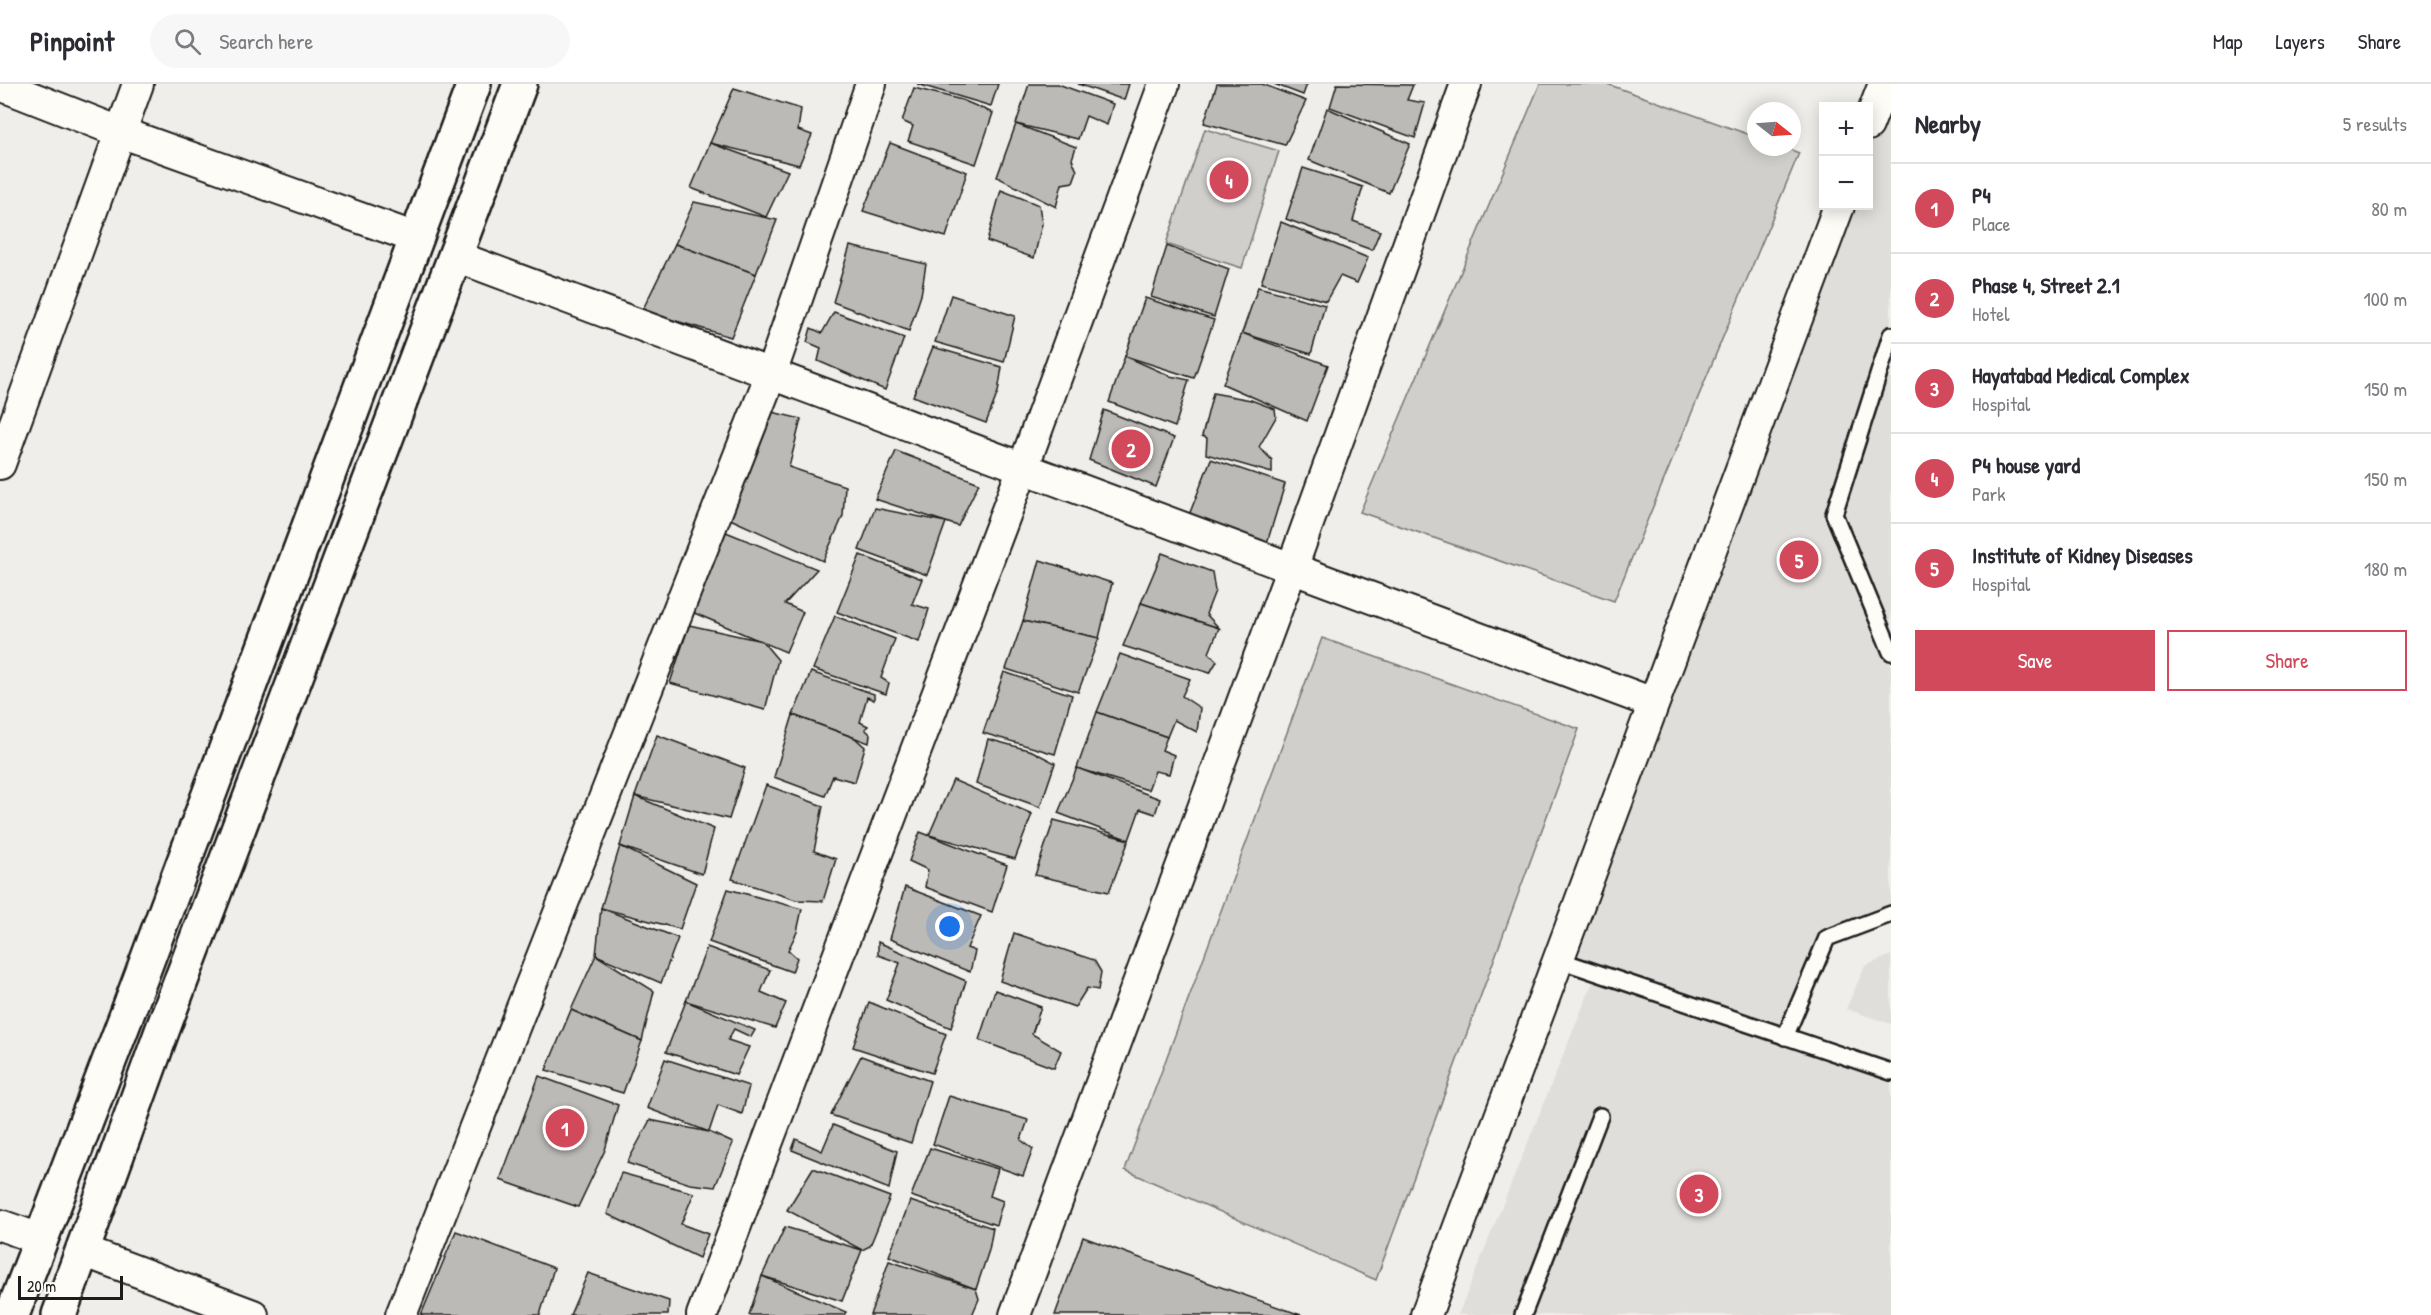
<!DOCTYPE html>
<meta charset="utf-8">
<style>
:root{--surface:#fff;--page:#f7f7f7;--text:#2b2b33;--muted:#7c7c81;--line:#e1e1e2;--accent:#d1495b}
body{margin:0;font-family:"Patrick Hand",sans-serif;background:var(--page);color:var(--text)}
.controls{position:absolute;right:18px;top:18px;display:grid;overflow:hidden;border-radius:0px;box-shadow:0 3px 15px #0003}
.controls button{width:54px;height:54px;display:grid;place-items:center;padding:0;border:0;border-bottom:2px solid var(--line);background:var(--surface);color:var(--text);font:30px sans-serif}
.compass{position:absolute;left:1747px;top:18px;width:54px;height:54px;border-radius:50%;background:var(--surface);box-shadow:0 3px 15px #0003;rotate:107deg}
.scale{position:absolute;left:18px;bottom:15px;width:105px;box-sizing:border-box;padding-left:6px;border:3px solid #1c1c1c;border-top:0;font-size:16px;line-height:21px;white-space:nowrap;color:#1c1c1c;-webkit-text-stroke:4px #fdfcf7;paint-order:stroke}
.you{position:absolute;left:950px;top:843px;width:21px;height:21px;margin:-15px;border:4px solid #fff;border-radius:50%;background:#1a73e8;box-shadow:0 0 0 9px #1a73e833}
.badge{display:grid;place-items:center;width:39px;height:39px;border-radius:50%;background:var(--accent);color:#fff;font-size:20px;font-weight:700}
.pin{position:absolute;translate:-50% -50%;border:3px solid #fff;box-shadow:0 2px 6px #0006}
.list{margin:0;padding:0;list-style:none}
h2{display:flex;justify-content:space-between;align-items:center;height:78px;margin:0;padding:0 24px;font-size:26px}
h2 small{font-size:20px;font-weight:400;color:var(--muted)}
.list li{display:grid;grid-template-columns:39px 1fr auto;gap:18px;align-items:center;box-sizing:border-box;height:90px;padding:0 24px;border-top:2px solid var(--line)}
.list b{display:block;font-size:22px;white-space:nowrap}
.list p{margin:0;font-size:20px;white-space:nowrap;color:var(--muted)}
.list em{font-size:20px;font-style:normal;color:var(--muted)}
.actions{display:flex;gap:12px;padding:18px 24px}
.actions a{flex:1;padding:14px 0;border:2px solid var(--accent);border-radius:0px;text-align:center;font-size:21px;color:var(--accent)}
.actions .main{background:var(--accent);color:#fff}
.icon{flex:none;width:33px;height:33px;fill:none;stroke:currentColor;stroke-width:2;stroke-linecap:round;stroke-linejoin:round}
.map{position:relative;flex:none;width:1891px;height:1231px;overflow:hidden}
header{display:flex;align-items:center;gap:36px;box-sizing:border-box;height:84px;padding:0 30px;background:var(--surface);border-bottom:2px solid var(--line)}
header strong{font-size:28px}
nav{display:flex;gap:33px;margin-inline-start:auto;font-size:21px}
.search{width:420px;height:54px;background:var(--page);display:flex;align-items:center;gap:15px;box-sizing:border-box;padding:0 21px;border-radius:33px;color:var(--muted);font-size:22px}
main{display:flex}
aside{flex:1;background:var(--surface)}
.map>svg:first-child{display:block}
.built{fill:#e0deda}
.green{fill:#d0cfcc;stroke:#767674;stroke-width:1.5}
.building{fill:#bbbab6;stroke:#1c1c1c;stroke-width:1.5}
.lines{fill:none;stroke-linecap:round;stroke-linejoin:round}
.lane-casing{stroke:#1c1c1c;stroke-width:20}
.street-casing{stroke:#1c1c1c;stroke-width:34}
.secondary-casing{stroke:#1c1c1c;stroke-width:38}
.lane{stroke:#fdfcf7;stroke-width:15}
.street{stroke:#fdfcf7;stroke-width:30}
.secondary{stroke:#fdfcf7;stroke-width:33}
</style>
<header>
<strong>Pinpoint</strong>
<div class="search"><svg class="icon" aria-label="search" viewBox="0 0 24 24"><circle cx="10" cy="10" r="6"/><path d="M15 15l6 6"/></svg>Search here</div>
<nav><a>Map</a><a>Layers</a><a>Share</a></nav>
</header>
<main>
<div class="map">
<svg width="1891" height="1231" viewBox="0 0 1891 1231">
<rect width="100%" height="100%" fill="#f0eeea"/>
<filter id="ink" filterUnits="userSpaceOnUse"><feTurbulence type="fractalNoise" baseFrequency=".0167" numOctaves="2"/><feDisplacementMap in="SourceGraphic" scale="12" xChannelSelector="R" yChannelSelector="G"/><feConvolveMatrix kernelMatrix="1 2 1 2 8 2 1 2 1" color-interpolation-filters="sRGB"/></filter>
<g filter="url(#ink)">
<g class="built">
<polygon points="1891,0 1891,830 1827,854 1785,953 1891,988 1891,1231 1458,1231 1596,890 1559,876 1839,122 1868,122 1869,42"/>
<polygon points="1891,871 1891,940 1846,925 1865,882"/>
</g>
<g class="green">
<polygon points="1540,0 1607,0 1756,53 1756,63 1783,63 1799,69 1614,517 1360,428"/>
<polygon points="1205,45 1279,67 1242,184 1166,160"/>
<polygon points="1322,554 1579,645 1376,1196 1125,1086"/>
</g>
<g class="building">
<polygon points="917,0 998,0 991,22"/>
<polygon points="1029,0 1058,0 1113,20 1107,41 1086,32 1078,55 1016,40"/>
<polygon points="1078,0 1129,0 1124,16"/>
<polygon points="1217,0 1262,0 1306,17 1285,61 1204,39"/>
<polygon points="1274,0 1307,0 1303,11"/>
<polygon points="1337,0 1413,1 1407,16 1425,19 1415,54 1330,23"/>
<polygon points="734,4 801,25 798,46 812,51 799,81 710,59"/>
<polygon points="914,4 962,16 993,29 976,80 908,57 913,42 902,37"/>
<polygon points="1327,24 1410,60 1389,109 1309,76"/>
<polygon points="1016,40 1076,63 1072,75 1077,87 1073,98 1062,100 1056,123 997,93"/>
<polygon points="710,59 788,87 766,133 691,104"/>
<polygon points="890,59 967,88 946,153 863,127"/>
<polygon points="1303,84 1363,103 1353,137 1380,147 1372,166 1286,135"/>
<polygon points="1001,106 1039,121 1042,140 1034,174 987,157"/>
<polygon points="694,118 777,136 756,190 675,160"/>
<polygon points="1281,138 1368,174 1357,199 1340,192 1326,217 1261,199"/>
<polygon points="675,160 756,190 731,253 642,227"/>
<polygon points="850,162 926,180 921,211 909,247 833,218"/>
<polygon points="1167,162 1229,185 1214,233 1151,213"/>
<polygon points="1258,203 1325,221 1311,270 1242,249"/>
<polygon points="951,211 1015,232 1004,278 935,258"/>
<polygon points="1145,214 1214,236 1194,294 1125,272"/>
<polygon points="834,228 904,254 885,306 818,277 821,264 807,258 811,244 822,249"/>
<polygon points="1242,249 1328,281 1307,337 1223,300"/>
<polygon points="933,263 1002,283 998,308 986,339 913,312"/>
<polygon points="1125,272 1170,292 1189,296 1175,343 1109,318"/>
<polygon points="1213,309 1251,316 1275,325 1276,333 1259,363 1272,376 1272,389 1206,370 1207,354 1202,352"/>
<polygon points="1104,326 1174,354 1156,403 1089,376"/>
<polygon points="768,327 801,335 789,383 845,402 843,432 823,477 728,434"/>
<polygon points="896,367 979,399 958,442 875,415"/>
<polygon points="1211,375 1285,400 1267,459 1189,431"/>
<polygon points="875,424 946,438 927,491 859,466"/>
<polygon points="726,448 817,485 785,520 803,528 786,568 692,528"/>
<polygon points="1162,469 1212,488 1215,507 1206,530 1219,544 1141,519"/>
<polygon points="860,471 922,495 912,520 929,525 919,558 837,528"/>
<polygon points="1040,476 1112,499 1099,554 1023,537"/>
<polygon points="1141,519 1219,544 1209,569 1217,577 1210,589 1123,562"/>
<polygon points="835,532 895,555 881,594 889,599 886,610 813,585"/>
<polygon points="1023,537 1099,554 1078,608 1006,585"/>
<polygon points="689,541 762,557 778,576 765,626 670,599"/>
<polygon points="1120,570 1190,595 1182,612 1200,624 1197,648 1174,636 1167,653 1097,628"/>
<polygon points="811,588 874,610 874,616 867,613 860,638 868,642 865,645 870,650 869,659 793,631"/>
<polygon points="1004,588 1072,611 1055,670 983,649"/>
<polygon points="1097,628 1167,653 1162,666 1174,671 1169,690 1155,687 1148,706 1077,684"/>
<polygon points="793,631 855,654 865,663 855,698 833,692 825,712 774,693"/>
<polygon points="657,651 745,684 729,735 635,712"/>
<polygon points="988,655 1032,667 1055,679 1040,723 976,700"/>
<polygon points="1077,684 1160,715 1155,730 1140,725 1129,756 1058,729"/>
<polygon points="953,696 1032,730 1015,775 929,751"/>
<polygon points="766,701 823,722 814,767 836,775 823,817 796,816 732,795"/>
<polygon points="635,712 714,745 702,790 620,762"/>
<polygon points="1054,736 1129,756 1109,808 1035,791"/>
<polygon points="920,748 1007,781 992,828 925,803 928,786 909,777"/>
<polygon points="620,762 696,799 680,845 601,824"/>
<polygon points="905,803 981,832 967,864 975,867 970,888 890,855"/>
<polygon points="728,805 802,825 797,848 788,866 797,874 792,888 709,858"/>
<polygon points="601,824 678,854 661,899 596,871"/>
<polygon points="1014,849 1094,876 1101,888 1098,906 1087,904 1075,923 1000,897"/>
<polygon points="878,858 966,897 951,944 886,916 900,879 878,871"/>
<polygon points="707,863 770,886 761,908 786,919 775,944 686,917"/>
<polygon points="596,871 654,907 642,957 571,926"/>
<polygon points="995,906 1041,923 1032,950 1061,967 1054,984 979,956"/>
<polygon points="686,917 755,946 751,953 734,945 728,956 749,963 736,991 666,968"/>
<polygon points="869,918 946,950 932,989 853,963"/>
<polygon points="571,926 642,957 623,1009 546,986"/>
<polygon points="861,972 930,997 911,1059 831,1031"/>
<polygon points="665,975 749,1002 742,1030 718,1021 709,1048 647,1024"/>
<polygon points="539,992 618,1021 605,1066 578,1123 500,1096"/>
<polygon points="949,1012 1028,1036 1021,1056 1033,1065 1023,1092 933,1060"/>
<polygon points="650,1036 709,1048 733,1059 715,1103 690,1100 627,1079"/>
<polygon points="833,1041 897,1067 889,1105 792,1066 796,1055 822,1067"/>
<polygon points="930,1064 998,1085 990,1112 1003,1117 996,1141 911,1112"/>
<polygon points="813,1084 890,1113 870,1162 862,1166 787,1126"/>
<polygon points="621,1089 694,1109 681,1140 708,1150 699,1174 607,1130"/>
<polygon points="910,1117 993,1144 989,1166 976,1205 889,1172"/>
<polygon points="785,1143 862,1166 842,1217 762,1192"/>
<polygon points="456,1147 554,1184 540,1231 421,1231"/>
<polygon points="1083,1153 1175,1187 1301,1231 1055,1231"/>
<polygon points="889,1177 976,1205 979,1215 972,1231 870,1231"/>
<polygon points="588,1189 669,1217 668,1231 570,1231"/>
<polygon points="762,1192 846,1228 844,1231 749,1231"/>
</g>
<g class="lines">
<g class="lane-casing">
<g id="lane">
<polyline points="1891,251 1834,430 1891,568"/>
<polyline points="1559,876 1891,988"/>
<polyline points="1785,953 1827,854 1891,830"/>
<polyline points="1523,1231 1600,1032"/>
</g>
</g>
<g class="street-casing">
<g id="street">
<polyline points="0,1 120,48 416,154"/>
<polyline points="1868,41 1884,0"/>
<polyline points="455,172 1653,619"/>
<polyline points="0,380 138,0"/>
<polyline points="0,1141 40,1155"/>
<polyline points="83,1167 253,1231"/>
<polyline points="401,1231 771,290 871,0"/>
<polyline points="702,1231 1023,384 1164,0"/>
<polyline points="1015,1231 1292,484 1466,0"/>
<polyline points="1426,1231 1839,122"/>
</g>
</g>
<g class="secondary-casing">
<g id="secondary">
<polyline points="12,1231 126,933 474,0"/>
<polyline points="59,1231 162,947 520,0"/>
</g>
</g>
<use href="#lane" class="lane"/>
<use href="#street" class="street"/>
<use href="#secondary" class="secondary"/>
</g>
</g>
</svg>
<div class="controls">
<button>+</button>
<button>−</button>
</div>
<svg class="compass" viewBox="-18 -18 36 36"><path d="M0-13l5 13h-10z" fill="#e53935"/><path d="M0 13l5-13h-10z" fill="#7c7c81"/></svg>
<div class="scale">20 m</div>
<div class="you"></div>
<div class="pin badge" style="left:565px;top:1044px">1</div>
<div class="pin badge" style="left:1131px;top:365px">2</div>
<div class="pin badge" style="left:1699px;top:1110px">3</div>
<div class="pin badge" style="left:1229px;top:96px">4</div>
<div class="pin badge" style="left:1799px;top:476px">5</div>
</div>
<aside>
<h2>Nearby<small>5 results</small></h2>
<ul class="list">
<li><span class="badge">1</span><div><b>P4</b><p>Place</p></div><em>80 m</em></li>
<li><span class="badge">2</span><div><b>Phase 4, Street 2.1</b><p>Hotel</p></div><em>100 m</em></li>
<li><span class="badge">3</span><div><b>Hayatabad Medical Complex</b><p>Hospital</p></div><em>150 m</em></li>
<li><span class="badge">4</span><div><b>P4 house yard</b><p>Park</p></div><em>150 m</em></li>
<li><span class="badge">5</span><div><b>Institute of Kidney Diseases</b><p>Hospital</p></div><em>180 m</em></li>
</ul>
<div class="actions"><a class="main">Save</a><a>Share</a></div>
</aside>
</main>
